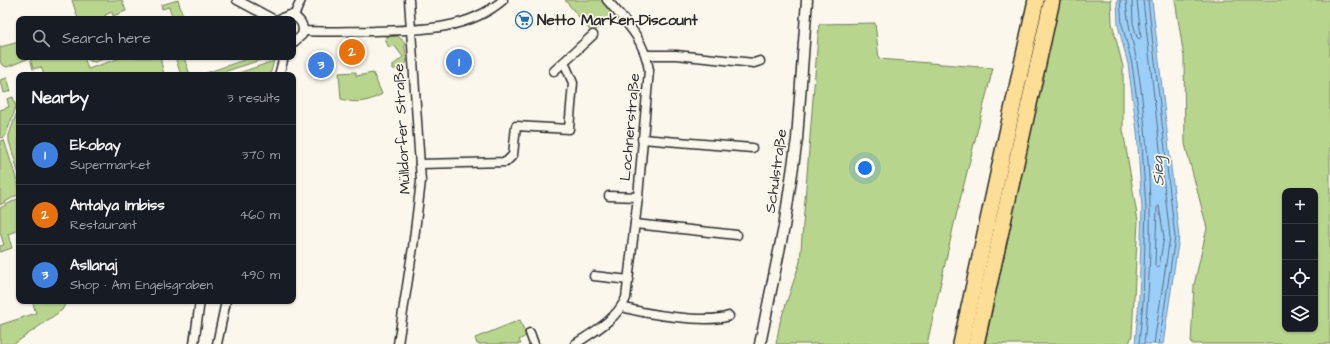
<!DOCTYPE html>
<meta charset="utf-8">
<style>
:root{--surface:#171b24;--page:#20242c;--text:#f1f3f6;--muted:#9ea1a6;--line:#363941;--accent:#1f6fb2}
body{margin:0;font-family:"Architects Daughter",sans-serif;background:var(--page);color:var(--text)}
.controls{position:absolute;right:12px;bottom:12px;display:grid;overflow:hidden;border-radius:8px;box-shadow:0 1px 3px #0004}
.controls button{width:36px;height:36px;display:grid;place-items:center;padding:0;border:0;border-bottom:1px solid var(--line);background:var(--surface);color:var(--text);font:20px sans-serif}
.you{position:absolute;left:865px;top:168px;width:14px;height:14px;margin:-10px;border:3px solid #fff;border-radius:50%;background:#1a73e8;box-shadow:0 0 0 6px #1a73e833}
.badge{display:grid;place-items:center;width:26px;height:26px;border-radius:50%;background:var(--accent);color:#fff;font-size:13px;font-weight:700}
.pin{position:absolute;translate:-50% -50%;border:2px solid #fff;box-shadow:0 1px 4px #0006}
.list{margin:0;padding:0;list-style:none}
h2{display:flex;justify-content:space-between;align-items:center;height:52px;margin:0;padding:0 16px;font-size:17px}
h2 small{font-size:13px;font-weight:400;color:var(--muted)}
.list li{display:grid;grid-template-columns:26px 1fr auto;gap:12px;align-items:center;box-sizing:border-box;height:60px;padding:0 16px;border-top:1px solid var(--line)}
.list b{display:block;font-size:15px;white-space:nowrap}
.list p{margin:0;font-size:13px;white-space:nowrap;color:var(--muted)}
.list em{font-size:13px;font-style:normal;color:var(--muted)}
.icon{flex:none;width:22px;height:22px;fill:none;stroke:currentColor;stroke-width:2;stroke-linecap:round;stroke-linejoin:round}
.map{position:relative;flex:none;width:1330px;height:344px;overflow:hidden}
.search{position:absolute;background:var(--surface);box-shadow:0 1px 3px #0004;left:16px;top:16px;width:280px;height:44px;display:flex;align-items:center;gap:10px;box-sizing:border-box;padding:0 14px;border-radius:8px;color:var(--muted);font-size:15px}
.panel{position:absolute;background:var(--surface);box-shadow:0 1px 3px #0004;left:16px;top:72px;width:280px;height:232px;border-radius:8px}
.map>svg:first-child{display:block}
.green{fill:#b8d58d;stroke:#72805c;fill-rule:evenodd}
.water{fill:#9bcff9;stroke:#6e8da7}
.lines{fill:none;stroke-linecap:round;stroke-linejoin:round}
.shore{stroke:#586d7d;stroke-width:1}
.minor-casing{stroke:#2b2b2b;stroke-width:11}
.tertiary-casing{stroke:#2b2b2b;stroke-width:13}
.motorway-casing{stroke:#2b2b2b;stroke-width:18}
.minor{stroke:#fbf7ec;stroke-width:8}
.tertiary{stroke:#fbf7ec;stroke-width:10}
.motorway{stroke:#fdde96;stroke-width:15}
.labels{text-anchor:middle;dominant-baseline:central;stroke-width:3.5;stroke-linejoin:round;paint-order:stroke}
.poi-label{font-size:15px;font-weight:bold;fill:#2b2b2b;stroke:#fbf7ec;text-anchor:start}
.street-label{font-size:15px;fill:#2b2b2b;stroke:#fbf7ec}
.water-label{font-size:16px;font-style:italic;fill:#47545e;stroke:#fbf7ec}
</style>
<div class="map">
<svg width="1330" height="344" viewBox="0 0 1330 344">
<rect width="100%" height="100%" fill="#fbf7ec"/>
<filter id="ink" filterUnits="userSpaceOnUse"><feTurbulence type="fractalNoise" baseFrequency=".025" numOctaves="2"/><feDisplacementMap in="SourceGraphic" scale="8" xChannelSelector="R" yChannelSelector="G"/><feConvolveMatrix kernelMatrix="1 2 1 2 8 2 1 2 1" color-interpolation-filters="sRGB"/></filter>
<g filter="url(#ink)">
<g class="green">
<polygon points="72,0 122,0 126,11 113,16 112,12 105,15 106,18 103,19 78,19"/>
<polygon points="178,0 184,19 173,19 169,7 162,9 161,5"/>
<polygon points="565,0 601,0 611,12 611,18 592,33"/>
<polygon points="1059,0 1111,0 1112,23 1123,67 1123,130 1138,221 1132,335 1129,344 985,344"/>
<path d="M1175 0H1330V344H1191L1194 285 1207 228 1185 144 1184 57ZM1285 191H1315V329H1285Z"/>
<polygon points="875,23 879,59 993,68 954,224 927,344 776,344 780,322 800,262 819,24"/>
<polygon points="397,36 404,41 407,62 401,69 393,69 393,65 403,57 394,45 389,48 385,39 386,37"/>
<polygon points="19,42 19,57 84,57 88,69 123,57 160,57 164,75 44,75 41,67 33,69 30,58 7,67 2,65 0,62 0,47"/>
<polygon points="88,57 111,57 95,62 89,61"/>
<polygon points="175,57 184,57 190,75 181,75"/>
<polygon points="253,57 270,57 214,75 200,75"/>
<polygon points="274,61 270,75 233,75"/>
<path d="M356 72V76L373 73 382 94C368 102 357 104 341 99L339 73Z"/>
<polygon points="7,78 11,91 4,93 2,85 0,85 0,80"/>
<polygon points="13,97 16,107 5,137 0,138 0,110 9,107 7,99"/>
<polygon points="19,106 19,175 9,141 9,135"/>
<polygon points="4,140 19,187 19,194 0,205 0,141"/>
<polygon points="19,198 19,230 8,234 12,248 0,252 0,246 4,245 0,232 0,208"/>
<polygon points="32,301 67,301 62,310 14,344 0,344 0,325 36,313"/>
<polygon points="520,320 526,336 519,340 521,344 477,344 475,338"/>
</g>
<polygon class="water" points="1117,0 1152,0 1179,237 1163,344 1135,344 1139,301 1142,208 1137,131 1128,64 1118,25"/>
<g class="lines">
<g class="shore">
<polyline points="1120,0 1122,24 1132,64 1141,130 1146,208 1143,301 1139,344"/>
<path d="M1126 0C1127 22 1133 41 1137 63 1141 84 1143 107 1145 129 1153 200 1151 273 1144 344"/>
<polyline points="1132,0 1133,23 1137,37 1139,39 1141,37 1137,0"/>
<polyline points="1143,0 1170,237 1154,344"/>
<polyline points="1148,0 1175,237 1159,344"/>
<polygon points="1159,206 1164,237 1159,267 1157,268 1155,266 1157,208"/>
</g>
<g class="minor-casing">
<g id="minor">
<polyline points="237,0 273,19"/>
<polyline points="294,16 301,0"/>
<path d="M279 19 290 15C300 18 305 25 302 35L293 43"/>
<path d="M303 31C327 32 350 31 374 31 418 30 467 31 503 0"/>
<polyline points="647,55 676,55 754,63 760,61"/>
<polyline points="554,71 593,35"/>
<polyline points="279,75 284,57"/>
<polyline points="642,139 752,148"/>
<polyline points="420,164 506,162 513,155 516,126 569,129 573,83 564,62"/>
<polyline points="609,196 638,197"/>
<polyline points="635,224 737,235"/>
<polyline points="594,276 629,280"/>
<path d="M622 307C645 314 707 324 729 316"/>
<polyline points="530,333 534,344"/>
<polyline points="194,344 200,301"/>
<polyline points="217,344 226,301"/>
<polyline points="398,344 413,247 421,181 409,0"/>
<path d="M575 344C595 331 616 320 626 298L638 197 649 70C644 39 627 23 607 0"/>
</g>
</g>
<g class="tertiary-casing">
<polyline id="tertiary" points="760,344 784,227 797,139 807,0"/>
</g>
<g class="motorway-casing">
<g id="motorway">
<polyline points="961,344 1036,0"/>
<polyline points="976,344 1052,0"/>
</g>
</g>
<use href="#minor" class="minor"/>
<use href="#tertiary" class="tertiary"/>
<use href="#motorway" class="motorway"/>
</g>
</g>
<defs>
<g id="supermarket-ring" transform="scale(0.9)"><circle r="9.5" fill="#fbf7ec" stroke="#1f6fb2" stroke-width="1.5"/><path d="M-6-5.5h2.5l.6 2H6L4.5 2H-2.5L-4.4-4H-6ZM-1.5 3.2a1.3 1.3 0 1 0 .1 0ZM3 3.2a1.3 1.3 0 1 0 .1 0Z" fill="#1f6fb2"/></g>
</defs>
<g fill-rule="evenodd">
<use href="#supermarket-ring" x="524" y="20"/>
</g>
<g class="labels">
<g class="poi-label">
<text x="537" y="20">Netto Marken-Discount</text>
</g>
<g class="street-label">
<text transform="translate(630 127) rotate(-85)">Lochnerstraße</text>
<text transform="translate(402 129) rotate(-93)">Mülldorfer Straße</text>
<text transform="translate(776 171) rotate(-82)">Schulstraße</text>
</g>
<g class="water-label">
<text transform="translate(1158 171) rotate(-93)">Sieg</text>
</g>
</g>
</svg>
<div class="controls">
<button>+</button>
<button>−</button>
<button><svg class="icon" aria-label="locate" viewBox="0 0 24 24"><circle cx="12" cy="12" r="6"/><path d="M12 2v4M12 18v4M2 12h4M18 12h4"/></svg></button>
<button><svg class="icon" aria-label="layers" viewBox="0 0 24 24"><path d="M12 4l9 5-9 5-9-5zM3 14l9 5 9-5"/></svg></button>
</div>
<div class="you"></div>
<div class="pin badge" style="left:459px;top:62px;background:#3f7fe0">1</div>
<div class="pin badge" style="left:352px;top:52px;background:#e8710a">2</div>
<div class="pin badge" style="left:321px;top:65px;background:#3f7fe0">3</div>
<div class="search"><svg class="icon" aria-label="search" viewBox="0 0 24 24"><circle cx="10" cy="10" r="6"/><path d="M15 15l6 6"/></svg>Search here</div>
<section class="panel">
<h2>Nearby<small>3 results</small></h2>
<ul class="list">
<li><span class="badge" style="background:#3f7fe0">1</span><div><b>Ekobay</b><p>Supermarket</p></div><em>370 m</em></li>
<li><span class="badge" style="background:#e8710a">2</span><div><b>Antalya Imbiss</b><p>Restaurant</p></div><em>460 m</em></li>
<li><span class="badge" style="background:#3f7fe0">3</span><div><b>Asllanaj</b><p>Shop · Am Engelsgraben</p></div><em>490 m</em></li>
</ul>
</section>
</div>
